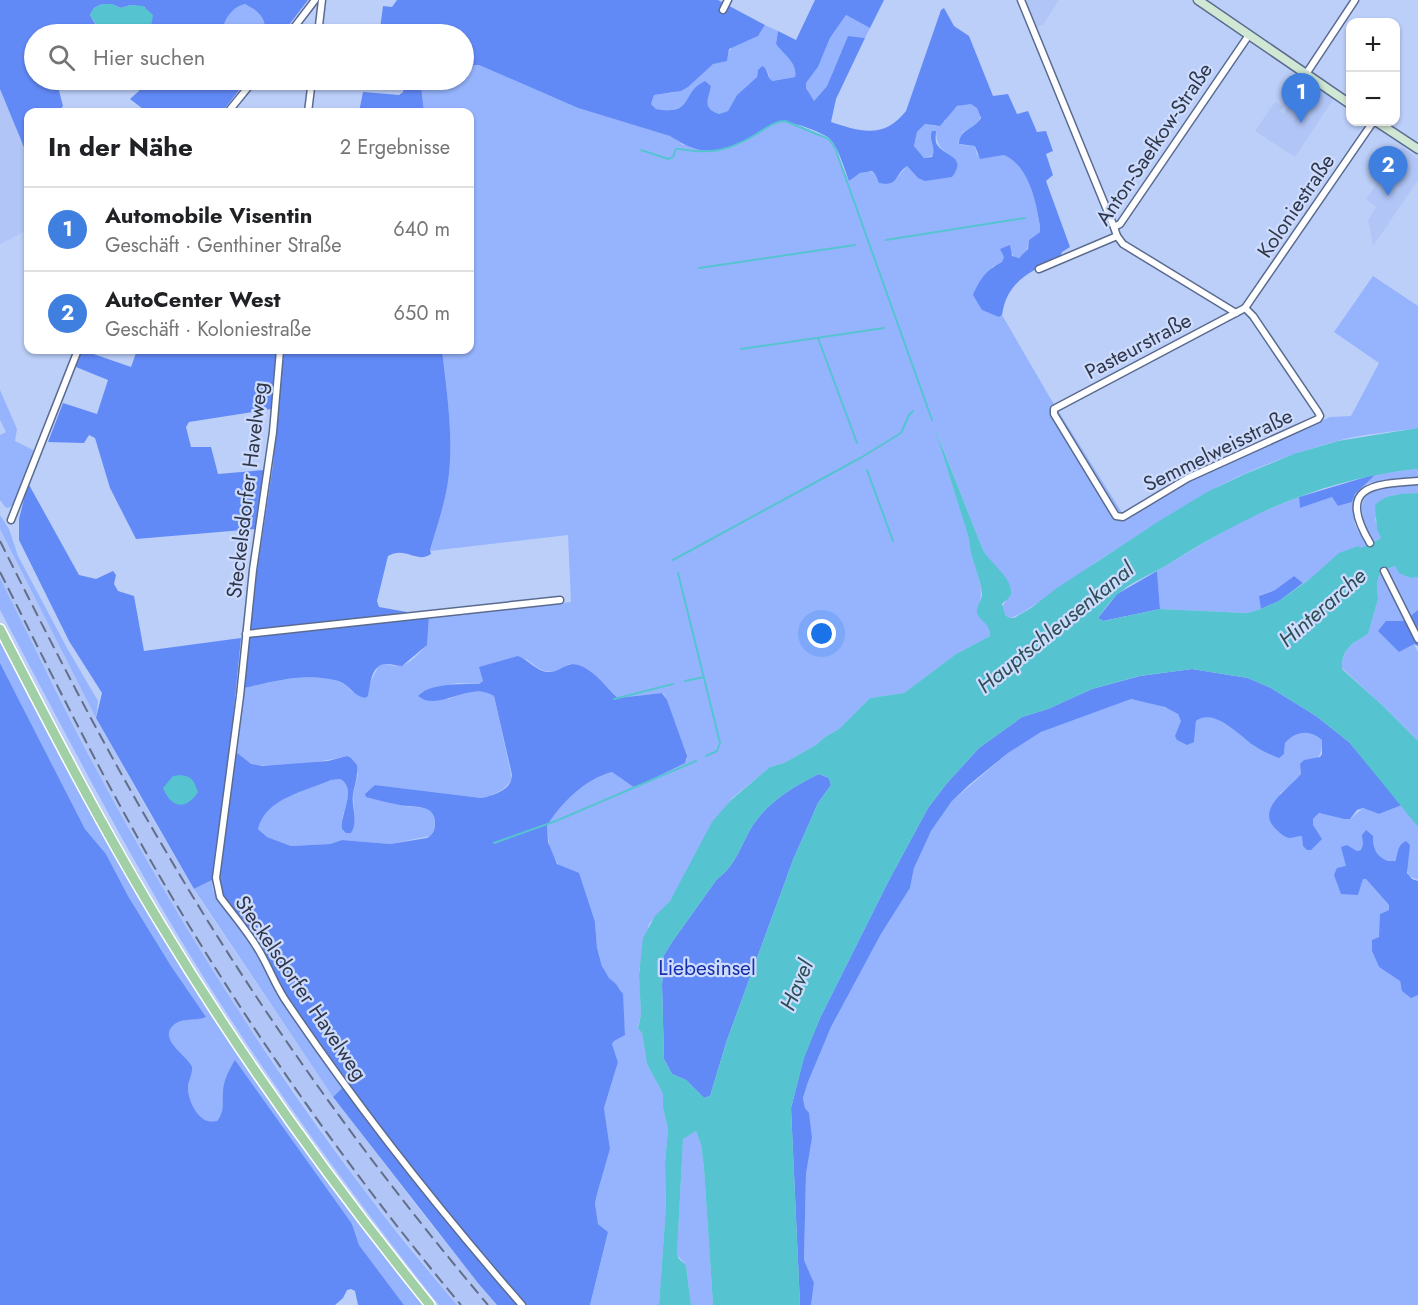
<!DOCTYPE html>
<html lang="de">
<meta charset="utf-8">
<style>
:root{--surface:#fff;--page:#f6f6f6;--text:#202124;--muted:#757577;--line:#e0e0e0;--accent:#776231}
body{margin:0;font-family:Jost,sans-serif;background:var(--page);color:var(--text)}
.controls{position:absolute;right:18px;top:18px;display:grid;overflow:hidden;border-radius:12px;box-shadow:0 2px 4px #0004}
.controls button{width:54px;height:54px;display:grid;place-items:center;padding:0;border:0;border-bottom:2px solid var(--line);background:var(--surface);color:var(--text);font:30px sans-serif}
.you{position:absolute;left:822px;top:634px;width:21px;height:21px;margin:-15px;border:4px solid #fff;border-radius:50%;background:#1a73e8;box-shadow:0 0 0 9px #1a73e833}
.badge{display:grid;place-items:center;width:39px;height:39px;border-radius:50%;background:var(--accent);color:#fff;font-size:20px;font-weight:700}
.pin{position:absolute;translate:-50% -50px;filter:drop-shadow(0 2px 3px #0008)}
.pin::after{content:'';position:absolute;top:32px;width:21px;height:18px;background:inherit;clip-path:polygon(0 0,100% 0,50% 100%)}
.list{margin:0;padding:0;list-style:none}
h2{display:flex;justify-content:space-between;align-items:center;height:78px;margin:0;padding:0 24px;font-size:26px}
h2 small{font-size:20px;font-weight:400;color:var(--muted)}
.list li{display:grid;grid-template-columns:39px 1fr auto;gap:18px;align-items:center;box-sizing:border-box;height:84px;padding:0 24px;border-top:2px solid var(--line)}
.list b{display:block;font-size:22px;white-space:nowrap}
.list p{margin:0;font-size:20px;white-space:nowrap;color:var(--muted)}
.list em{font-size:20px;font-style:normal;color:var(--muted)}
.icon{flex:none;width:33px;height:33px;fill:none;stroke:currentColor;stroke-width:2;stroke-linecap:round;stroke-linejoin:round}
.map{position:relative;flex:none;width:1418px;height:1305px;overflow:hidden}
.search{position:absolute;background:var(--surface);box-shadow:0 2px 4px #0004;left:24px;top:24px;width:450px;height:66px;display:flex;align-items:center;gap:15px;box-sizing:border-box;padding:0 21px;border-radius:33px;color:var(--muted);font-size:22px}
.panel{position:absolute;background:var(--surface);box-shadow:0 2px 4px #0004;left:24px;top:108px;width:450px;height:246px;border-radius:12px}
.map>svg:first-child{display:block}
.built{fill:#b1c6f7}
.green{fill:#96b4fd}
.forest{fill:#628af7;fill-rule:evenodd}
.water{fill:#56c3d1;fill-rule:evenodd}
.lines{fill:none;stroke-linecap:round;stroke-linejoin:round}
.stream{stroke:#56c3d1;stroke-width:2}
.minor-casing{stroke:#5b6b90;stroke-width:9}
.secondary-casing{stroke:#5b6b90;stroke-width:11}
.primary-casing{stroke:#fff;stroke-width:12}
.minor{stroke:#fff;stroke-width:6}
.secondary{stroke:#d0e7d3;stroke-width:8}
.primary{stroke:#a1cfa6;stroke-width:9}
.rail{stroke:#636e89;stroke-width:2;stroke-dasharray:12 6;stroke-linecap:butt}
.labels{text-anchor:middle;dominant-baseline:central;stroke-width:4.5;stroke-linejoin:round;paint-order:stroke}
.street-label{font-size:21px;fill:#303748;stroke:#cddcfe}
.park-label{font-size:21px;fill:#1830ad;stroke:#cddcfe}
.water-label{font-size:22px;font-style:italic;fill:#2d4e52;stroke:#cddcfe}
</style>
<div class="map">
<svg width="1418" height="1305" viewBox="0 0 1418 1305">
<rect width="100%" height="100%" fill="#bccff9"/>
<g class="built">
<polygon points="1026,0 1059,0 1043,25 1037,27"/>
<polygon points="1308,79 1334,98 1295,157 1255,131 1275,102 1283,107 1280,111 1284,114"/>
<polygon points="0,89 28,157 28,230 0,244"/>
<polygon points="1402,147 1418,159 1418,180 1373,246 1368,220 1376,207 1366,199"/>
<polygon points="0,529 96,718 146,808 202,903 333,1097 432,1226 497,1305 457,1305 361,1185 236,1008 170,900 101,778 0,578"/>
</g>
<g class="green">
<path d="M245 4C257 12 274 19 259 34H223C222 21 232 7 245 4Z"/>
<polygon points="846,15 870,28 865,38 848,36 827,86 813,102 806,87 806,83 818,67 830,38"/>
<path d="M765 25 778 31 776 44C783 54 798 63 795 77L771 81 767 70 762 66 758 70 757 77 737 95 728 111 719 114C701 108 709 98 711 86L705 81C680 92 695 116 656 109L651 104 654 95C666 93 680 94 690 85 697 79 702 70 711 65 717 61 722 63 728 58 728 42 746 44 756 36 760 34 763 28 765 25Z"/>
<path d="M474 65H479L578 108 671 136 683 145 779 122H792L830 139 849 181C857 175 865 167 875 174L877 179H896L907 166 918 178 954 158C941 148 937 148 936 131L934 155 924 158 914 146 917 132 925 124 936 126 945 121C948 109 959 104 971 104L977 107 981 113 979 122 963 132 958 142 961 145 975 146 977 155 984 158 1004 155C1029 166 1036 202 1040 226V232L1029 240C1028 248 1025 258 1015 258L1011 253 1003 251 1004 258 1002 262 992 267 998 317 1002 315 1049 396 1126 519 1184 483 1253 450 1330 417 1351 416 1379 363 1334 332 1373 276 1418 306V428C1391 432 1363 434 1337 441 1291 454 1246 470 1205 494 1168 515 1132 539 1096 562 1085 570 1017 620 1009 618 1004 616 1003 611 1002 607L1011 593C1007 575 992 566 983 550L936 431 969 539C970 561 989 589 977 609L989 626 990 636 956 654 904 693 870 698 839 729 825 737 816 745 784 763 770 767 731 799 670 901 649 924 639 970 641 1015 638 1026 642 1033 647 1064 663 1094V1108L668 1129 665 1164 666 1206 659 1305H590L608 1232 598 1224 595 1203 597 1194 610 1149 604 1108 618 1062 612 1044 614 1041 625 1034 621 990 609 978 604 971 597 948 595 922 564 869C551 860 548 842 547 826 561 803 585 779 612 772L632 786 687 760 664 694 662 693 618 698 590 671 569 664C548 676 544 673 526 659L482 677 483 681 479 684 457 683 421 692 418 696 449 699 465 692H488L494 696 512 779C505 791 494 795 481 798L375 785C384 791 393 800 402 805 413 810 430 802 434 818 436 825 434 831 430 836L390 844 342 840 330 844 291 846 267 837 258 829C266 798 304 792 331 780L340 779C355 788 346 804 342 818L355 822 353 795 358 774 347 756C329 761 268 770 251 764 245 762 240 756 236 752L244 688C270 682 334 665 352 692L370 683 379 665C387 662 391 667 399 666 408 666 422 651 427 644L429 616 571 602 568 535 430 551C436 530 443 509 447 488 455 445 447 393 442 350H470V112H424L421 86 423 80H464V71Z"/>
<polygon points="0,390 17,429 15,441 35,451 13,505 8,508 5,507 0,500 0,435 6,432 0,420"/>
<polygon points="1418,469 1418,477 1369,483 1361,488 1376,474"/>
<path d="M1418 485V493L1392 495 1375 519 1381 538 1372 542C1347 488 1371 489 1418 485Z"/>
<polygon points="1299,497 1300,508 1332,497 1338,506 1352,502 1355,525 1367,545 1303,583 1294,576 1275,590 1260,595 1261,609 1247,613 1160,609 1157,571 1239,522"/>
<polygon points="0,515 9,529 18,556 67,648 98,701 96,718 0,529"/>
<path d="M1395 566 1411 578 1418 577V610L1404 621H1386L1414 644 1418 652V741L1382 705 1342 668C1342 649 1353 643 1368 634L1378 599 1377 583 1380 572 1385 581 1390 579 1386 570Z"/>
<path d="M0 578C34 645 66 714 102 780 203 966 319 1144 457 1305H439L434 1299C347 1188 262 1073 188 952 120 840 61 725 0 610Z"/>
<path d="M0 640C56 746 110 852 174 954 250 1077 335 1192 425 1305H404L359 1245 352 1224 223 1092C224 1103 225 1112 217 1121 214 1121 211 1122 208 1121 196 1118 187 1097 188 1086 189 1080 193 1073 192 1067 190 1058 161 1042 171 1028 180 1016 195 1022 205 1016L171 966 128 896 106 854 85 829 0 663Z"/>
<path d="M1130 699C1141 701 1176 707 1180 717 1182 720 1181 724 1180 727L1194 742 1196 721C1218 704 1246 745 1265 752 1270 754 1278 754 1284 754L1285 743C1296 731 1309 729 1322 740 1322 760 1318 758 1300 764L1301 774 1295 782 1280 793 1289 838 1300 835 1321 839 1313 825V819L1319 813 1344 819H1350L1363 808 1379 814 1402 805 1418 827V880L1409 876 1407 869 1396 858 1394 861C1378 862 1373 850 1373 836L1363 844 1361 850 1357 851 1347 845 1358 895 1363 879H1366L1389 905V910L1380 914 1381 931 1372 951 1379 967 1400 981 1401 987 1416 996 1418 995V1305H811L814 1283 804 1260 806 1174 812 1138 803 1098 808 1082 831 1027 881 934 910 888 914 868 923 847 931 831 952 801 1008 753 1041 732Z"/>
<polygon points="212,880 213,890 216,896 256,951 277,995 343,1087 333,1097 194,889"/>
<polygon points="696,1131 701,1145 704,1168 713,1305 691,1305 686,1265 677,1255 683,1138"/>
</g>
<g class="forest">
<path d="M0 0H308L282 34H259L265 27C264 14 255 10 245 4 232 7 222 21 223 34H34V80H59L57 83 63 106 58 112H28V157L0 89ZM102 4 114 5 121 8 131 5 145 7 140 32 126 28 117 32 97 27 90 15 94 8Z"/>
<path d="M397 0H718L765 25 758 36 729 49 727 61 713 64 688 87 681 91 654 95 651 104 656 109C695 116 680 92 705 81L711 86C709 98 701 108 719 114L728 111 737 95 757 77 758 70 762 66C769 69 766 76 772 81L795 77C798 63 783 54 776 44L778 31 796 40 815 0H884L870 28 846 15 830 38 818 67 806 83V88L814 101 827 86 848 36 865 38 836 99 831 122C861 132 884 139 906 111L941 10 944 8 954 26 969 36 993 96 1008 94 1017 114 1028 111 1037 132 1046 131 1053 151 1046 154 1053 175 1046 181 1070 247 1062 252 1060 257C1032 271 1007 280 1002 315L999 317 982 310 973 295C980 279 986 270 1002 262L1004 257 1000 249 1010 245 1012 256 1019 258 1028 249 1029 240 1040 232V226C1036 202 1029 166 1004 155L980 159 975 146 959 144C959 129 975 129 981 118L977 108 971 104 957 106 940 126 925 124 917 132 914 146 924 158 932 157C937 148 928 140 932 131H936C936 135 934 141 938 146 947 157 967 157 952 177L925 181 918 178 907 166C894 175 899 187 879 183L875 174 872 171 860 173 849 181C845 170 838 147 830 139 824 133 787 119 779 122 771 124 763 131 755 135 722 154 703 158 670 136L578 108 479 65H474L464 71V34H375L376 29H380L383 6 392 7Z"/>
<polygon points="140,80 247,80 222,112 147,112 130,99 139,91"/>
<polygon points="405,80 423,80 421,86 424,112 359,112 363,92 399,95 403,92"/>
<polygon points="82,350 131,367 137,350 277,350 271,409 189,422 186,427 191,447 211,447 218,474 264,470 255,529 136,539 110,488 95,438 89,435 84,443 48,442 63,403 97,414 108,380 76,367"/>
<path d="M285 350H442C447 394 455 443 447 488 443 509 436 530 430 550L431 554C416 564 406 546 388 556L377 601 379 607 429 616 427 645 402 666C397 666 392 664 387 664 371 663 370 686 368 696L365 698C353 696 350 685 338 681 307 672 275 681 244 688L249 625 273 465 280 380Z"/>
<polygon points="1376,474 1355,494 1352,502 1338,506 1332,497 1300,508 1299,497"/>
<polygon points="28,483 79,575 96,579 113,571 116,575 114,584 118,591 134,596 144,651 241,638 230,749 212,880 194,889 96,718 102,693 69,641 19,540 19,519"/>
<polygon points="1157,571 1160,609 1103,621 1098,618 1117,594"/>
<polygon points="1294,576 1303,583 1279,601 1261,609 1259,596 1275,590"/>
<polygon points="1418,610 1418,646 1414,644 1399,652 1378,631 1386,621 1404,621"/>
<path d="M518 656C528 660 537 671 547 672 559 673 566 661 578 665 595 670 605 687 618 698L662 693 667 700 687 756 685 763 636 787 632 786 612 772C585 779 561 803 547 826L548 842 557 864 579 873 595 922 597 948 602 966 609 978 616 984 623 994 625 1035 614 1041 612 1044 618 1062 604 1108 610 1149 597 1194 595 1203 598 1224 608 1232 590 1305H497L478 1283 333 1097 348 1082 283 992 261 949 225 898 221 888 220 872 236 752 251 764 263 766 328 761 347 756 351 758 357 765C358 776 355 784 353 794 351 807 359 821 351 833H346L342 829C340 812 358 789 340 779L331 780C304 792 266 798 258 829L267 837 291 846 330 844 342 840 390 844 427 838 430 836C434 832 435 828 435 823 435 803 413 808 400 805 389 803 378 800 366 797L365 794 375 785 481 798C494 795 512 790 512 775L494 696C469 680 439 713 418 696 428 683 464 684 479 684L483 681 479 667Z"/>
<path d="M0 663 85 829 106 854 128 896 171 966 206 1017C194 1022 180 1016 171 1028 161 1042 190 1058 192 1067 193 1073 189 1080 188 1086 187 1097 196 1118 208 1121 211 1122 214 1121 217 1121 225 1111 222 1104 223 1093 223 1081 229 1070 235 1060L352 1224 359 1245 404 1305H358L355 1291 351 1289 347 1290 343 1298 335 1305H0Z"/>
<path d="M1192 669 1248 678 1271 688 1316 716 1349 742 1402 805 1379 814 1363 808 1357 810 1350 819H1344L1319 813 1313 819V825L1322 839 1311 850H1307L1303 846 1302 836C1297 836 1293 838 1289 838 1284 837 1280 833 1277 830 1253 810 1290 788 1301 774L1300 764 1304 760 1320 757 1322 754V740C1309 729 1296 731 1285 743L1284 754 1279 758C1270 754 1261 751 1253 745 1239 735 1214 707 1196 721L1194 742 1187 745 1177 740 1175 736 1181 721 1178 714 1165 707 1131 699 1041 732 1008 753 970 784 952 801 931 831 914 868 910 888 881 934 831 1027 808 1082 803 1098 805 1108 809 1113 812 1138 806 1174 804 1260 814 1283 811 1305H800L791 1108 804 1057 820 1018 888 882 928 808 947 783 979 748 1022 717 1048 709 1092 689 1140 676Z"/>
<path d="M819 774 829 778 831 785 818 803 793 860 727 1040 710 1096 704 1098 686 1080 672 1074 664 1059 662 985 664 955 672 942 717 879C736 866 741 844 753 825 768 802 794 786 819 774Z"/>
<path d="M1366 830 1373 836C1373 848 1376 857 1388 861H1395C1399 853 1396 846 1406 841L1410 845 1407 873 1412 879 1418 881V995L1411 998 1402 991 1400 981 1379 967 1372 951V940L1379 937 1380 914 1389 910V905L1366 879H1363L1358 895 1341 894 1334 875 1337 868 1346 866 1341 847 1347 845 1357 851 1361 850 1363 844 1362 835Z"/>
</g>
<g class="water">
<polygon points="102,4 112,4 121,8 131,5 143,6 153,15 151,27 142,32 126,28 115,32 106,31 97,26 90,15 94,8"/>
<path d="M1418 428V469C1324 478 1246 515 1167 565 1152 574 1127 584 1116 596 1109 602 1104 610 1098 618L1104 621 1160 609 1247 613 1261 609 1279 601 1311 578 1339 553 1358 546 1361 548 1381 538 1377 529 1375 505C1387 493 1402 494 1418 493V577L1411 578 1399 573 1395 566 1380 572 1377 583 1378 599 1368 634C1353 643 1341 649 1342 669L1382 705 1418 741V827L1349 742 1316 716 1271 688 1248 678 1192 669 1139 676 1092 689 1048 709 1022 717 979 748 947 783 928 808 888 882 820 1018 804 1058 791 1108 800 1305H713L704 1168 701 1145 696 1131 683 1139 677 1255 679 1259 686 1265 691 1305H659L666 1206 665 1164 668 1129 663 1108V1094L647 1064 642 1033 638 1028 641 1015 639 975 643 938 655 916 670 901 712 822 731 800 770 767 784 763 816 745 825 737 839 729 870 698 904 693 956 654 990 636C990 621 979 622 977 612 976 606 982 601 982 594 980 575 970 558 969 539L935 429 983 550C990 563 1013 578 1011 594 1010 598 1005 601 1002 604L1005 615 1009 618H1014L1031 608 1057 588 1159 521 1207 492 1245 474 1294 454 1338 441ZM819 774 829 778 831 785 818 803 793 860 727 1040 710 1096 704 1098 686 1080 672 1074 664 1059 662 985 664 955 672 942 717 879C736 866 741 844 753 825 768 802 794 786 819 774Z"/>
<path d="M181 775C193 777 194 781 198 792 186 811 171 808 163 788L173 776Z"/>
</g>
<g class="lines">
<g class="stream">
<path d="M641 150 668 159 673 157 676 149H679C711 154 726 152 755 135 765 129 774 121 785 121L829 139 835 148 932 420"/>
<polyline points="886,240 1025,218"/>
<polyline points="699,268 855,245"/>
<polyline points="818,338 857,443"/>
<polyline points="741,349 884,328"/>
<polyline points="867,470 893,541"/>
<polyline points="673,560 862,457 901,433 909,415 913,411"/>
<polyline points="678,573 720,743 717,751 706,756"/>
<polyline points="685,681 704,677"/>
<polyline points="614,699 673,684"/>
<polyline points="494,843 556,821 696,761"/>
</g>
<g class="minor-casing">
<g id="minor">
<polyline points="1021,0 1114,227"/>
<polyline points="723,10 728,0"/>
<polyline points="289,34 315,0"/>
<polyline points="318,34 322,0"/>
<polyline points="1306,74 1355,0"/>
<polyline points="228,112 254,80"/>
<polyline points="308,112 312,80"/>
<polyline points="1117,236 1123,244 1236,313"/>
<polyline points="1039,269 1117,236 1114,227 1120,224 1249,35"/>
<polygon points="1245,308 1253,316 1318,412 1320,416 1318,419 1188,478 1123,517 1116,516 1054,414 1054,409"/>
<polyline points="1245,308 1373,122"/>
<path d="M280 350 273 432 253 570 240 696 216 878 220 897C234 916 251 935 262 956 271 972 277 989 288 1004 359 1109 438 1209 522 1305"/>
<polyline points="11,520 78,350"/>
<path d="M1370 543C1337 487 1370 484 1418 481"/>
<polyline points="1384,571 1418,639"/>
<polyline points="246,634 560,600"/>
</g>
</g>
<g class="secondary-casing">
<g id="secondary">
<polyline points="1198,0 1350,104"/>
<polyline points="1377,122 1418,149"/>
</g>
</g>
<g class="primary-casing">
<path id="primary" d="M0 629C52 730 104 831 163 928 243 1060 333 1185 430 1305"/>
</g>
<use href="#minor" class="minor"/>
<use href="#secondary" class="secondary"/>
<use href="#primary" class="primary"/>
<g class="rail">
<path d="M0 541C53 647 107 753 168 855 261 1014 369 1164 488 1305"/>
<path d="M0 572C48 667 95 763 148 856 239 1015 344 1165 461 1305"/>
</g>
</g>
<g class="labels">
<g class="street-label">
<text transform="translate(1154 144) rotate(-56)">Anton-Saefkow-Straße</text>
<text transform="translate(1296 206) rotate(-56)">Koloniestraße</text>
<text transform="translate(1138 346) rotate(-28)">Pasteurstraße</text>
<text transform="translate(1218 450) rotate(-26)">Semmelweisstraße</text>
<text transform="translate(247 490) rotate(-83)">Steckelsdorfer Havelweg</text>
<text transform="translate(301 988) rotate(56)">Steckelsdorfer Havelweg</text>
</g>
<g class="park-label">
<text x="707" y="968">Liebesinsel</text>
</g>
<g class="water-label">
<text transform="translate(1322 607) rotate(-41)">Hinterarche</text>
<text transform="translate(1055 627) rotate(-39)">Hauptschleusenkanal</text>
<text transform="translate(796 985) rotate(-67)">Havel</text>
</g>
</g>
</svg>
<div class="controls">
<button>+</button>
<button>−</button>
</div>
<div class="you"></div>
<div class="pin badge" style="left:1301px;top:123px;background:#3f7fe0">1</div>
<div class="pin badge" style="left:1388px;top:196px;background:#3f7fe0">2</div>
<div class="search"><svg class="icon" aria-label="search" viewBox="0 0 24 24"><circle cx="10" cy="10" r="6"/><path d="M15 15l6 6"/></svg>Hier suchen</div>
<section class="panel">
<h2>In der Nähe<small>2 Ergebnisse</small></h2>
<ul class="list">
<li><span class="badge" style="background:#3f7fe0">1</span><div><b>Automobile Visentin</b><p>Geschäft · Genthiner Straße</p></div><em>640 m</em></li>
<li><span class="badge" style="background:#3f7fe0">2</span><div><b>AutoCenter West</b><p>Geschäft · Koloniestraße</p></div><em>650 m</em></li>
</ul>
</section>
</div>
